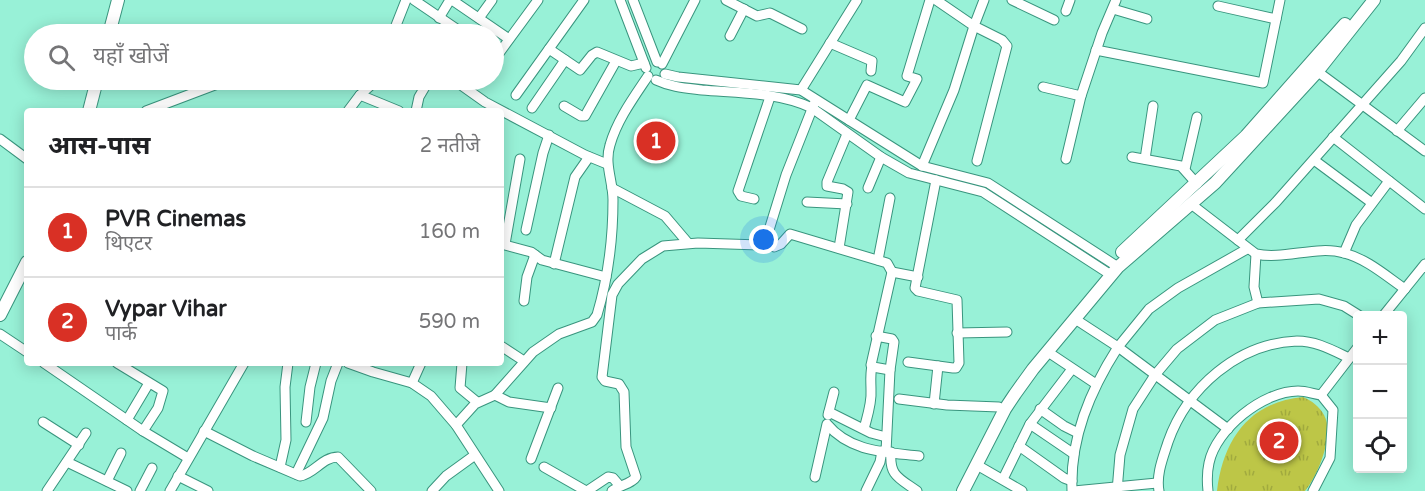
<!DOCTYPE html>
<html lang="hi">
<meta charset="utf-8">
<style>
:root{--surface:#fff;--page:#f6f6f6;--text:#202124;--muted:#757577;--line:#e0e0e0;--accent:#d93025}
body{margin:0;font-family:"Varela Round","Noto Sans Devanagari",sans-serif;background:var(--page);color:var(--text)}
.controls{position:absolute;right:18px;bottom:18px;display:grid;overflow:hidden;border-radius:6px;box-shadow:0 3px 15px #0003}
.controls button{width:54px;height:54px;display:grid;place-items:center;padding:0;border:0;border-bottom:2px solid var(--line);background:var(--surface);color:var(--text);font:30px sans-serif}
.you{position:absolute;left:764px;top:240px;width:21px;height:21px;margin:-15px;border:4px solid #fff;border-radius:50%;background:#1a73e8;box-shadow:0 0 0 9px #1a73e833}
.badge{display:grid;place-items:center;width:39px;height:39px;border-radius:50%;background:var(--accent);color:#fff;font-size:20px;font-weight:700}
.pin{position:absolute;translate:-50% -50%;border:3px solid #fff;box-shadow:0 2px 6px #0006}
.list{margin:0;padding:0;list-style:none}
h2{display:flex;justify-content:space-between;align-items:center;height:78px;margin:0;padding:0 24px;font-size:26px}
h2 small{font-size:20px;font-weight:400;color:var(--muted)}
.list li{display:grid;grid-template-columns:39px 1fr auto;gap:18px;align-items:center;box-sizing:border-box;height:90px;padding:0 24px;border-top:2px solid var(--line)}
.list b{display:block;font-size:22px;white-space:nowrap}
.list p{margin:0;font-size:20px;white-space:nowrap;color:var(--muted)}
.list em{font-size:20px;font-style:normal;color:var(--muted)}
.icon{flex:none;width:33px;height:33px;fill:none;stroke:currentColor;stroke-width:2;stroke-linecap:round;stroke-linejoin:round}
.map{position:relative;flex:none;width:1425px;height:491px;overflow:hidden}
.search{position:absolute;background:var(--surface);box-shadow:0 3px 15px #0003;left:24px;top:24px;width:480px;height:66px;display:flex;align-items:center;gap:15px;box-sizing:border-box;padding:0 21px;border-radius:33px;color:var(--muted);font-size:22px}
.panel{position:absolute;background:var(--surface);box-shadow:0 3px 15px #0003;left:24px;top:108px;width:480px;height:258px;border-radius:6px}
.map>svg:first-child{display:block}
.park{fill:url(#park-tufts)}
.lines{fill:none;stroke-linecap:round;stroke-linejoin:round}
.minor-casing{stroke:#39957e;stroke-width:11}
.major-casing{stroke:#39957e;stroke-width:14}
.minor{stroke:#fff;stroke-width:9}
.major{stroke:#fff;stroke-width:12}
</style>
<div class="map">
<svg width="1425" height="491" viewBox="0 0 1425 491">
<defs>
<pattern id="park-tufts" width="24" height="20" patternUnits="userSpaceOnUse" patternTransform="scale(1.5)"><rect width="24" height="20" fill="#bdc647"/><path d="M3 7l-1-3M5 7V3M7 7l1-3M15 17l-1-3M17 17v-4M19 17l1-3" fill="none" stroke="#a1aa3e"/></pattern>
</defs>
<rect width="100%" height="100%" fill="#98f1d7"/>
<path class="park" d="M1303 397C1312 401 1319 406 1324 415 1335 434 1318 476 1305 491H1217C1223 440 1249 402 1303 397Z"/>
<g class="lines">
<g class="minor-casing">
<g id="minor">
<polyline points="414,0 464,34"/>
<polyline points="452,0 509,39"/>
<polyline points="620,0 646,68"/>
<polyline points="633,0 657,62"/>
<polyline points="726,0 757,16 770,13 802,29"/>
<polyline points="1012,0 1054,20"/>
<polyline points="1218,6 1276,19"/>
<polyline points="1113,9 1147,19"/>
<polyline points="1066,11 1070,0"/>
<polyline points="439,18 450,0"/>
<polyline points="479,18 492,0"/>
<polyline points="393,33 406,0"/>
<polyline points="368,34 383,33 397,34"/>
<polyline points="730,36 744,9"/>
<polyline points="830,43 872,61 871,71"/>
<polyline points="549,49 580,70 592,55 597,52 631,66 644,63"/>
<polyline points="1096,50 1263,83 1280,0"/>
<polyline points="497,56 538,0"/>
<polyline points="662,64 695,0"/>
<polyline points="1314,69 1425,151"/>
<polyline points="665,74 678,77 801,90 922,166 988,183 1118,267"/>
<polyline points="454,80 485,102 585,155 607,164"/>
<path d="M656 80C671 87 686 88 702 90 738 93 779 92 812 108L881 157 909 173 983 192 1111 275"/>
<polyline points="1043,87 1081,96"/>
<polyline points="801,90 857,0"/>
<polyline points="360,95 377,80"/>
<polyline points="516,95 584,0"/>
<polyline points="564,106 581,116 585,116 616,61"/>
<polyline points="532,108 565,60"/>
<polyline points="146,111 228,80"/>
<polyline points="348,111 360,95 399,111"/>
<polyline points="416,111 419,97 429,80"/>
<polyline points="849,120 867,85 905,102 917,79 907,76 930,0"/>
<polyline points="1397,131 1425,98"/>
<polyline points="1333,137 1425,209"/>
<polyline points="0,139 27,159"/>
<polyline points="1132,157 1181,166 1197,184"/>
<polyline points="1066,159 1081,96 1102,33 1116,0"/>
<polyline points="1145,159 1153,106"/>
<polyline points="1314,160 1372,203"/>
<polyline points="977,161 1007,46 1002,40 974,26 984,0"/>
<polyline points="922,166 954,90 974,26 936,0"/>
<polyline points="1185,169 1197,117"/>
<polyline points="612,188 665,216 688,243"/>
<polyline points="868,188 881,157"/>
<polyline points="754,199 741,196 738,191 770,97"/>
<polyline points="807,202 847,204"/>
<path d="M1191 204 1256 254C1284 260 1317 245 1344 253 1367 259 1386 276 1405 289"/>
<polyline points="526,230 543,153 549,135"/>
<polyline points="1238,240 1276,202 1401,61 1425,28"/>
<polyline points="765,243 786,175 814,104"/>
<polyline points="501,244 531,252 542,260 606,277"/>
<polyline points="505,244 520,159"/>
<polyline points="839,248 848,192 843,189 827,186 827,182 847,134"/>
<polyline points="1344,253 1356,225 1389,181"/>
<polyline points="1256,254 1254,287 1258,303"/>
<polyline points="878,260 890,198"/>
<polyline points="554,264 575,177 589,157"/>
<polyline points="892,272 918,277"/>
<polyline points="524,301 527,277 535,255"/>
<polyline points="1383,316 1425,264"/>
<polyline points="957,333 1007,332"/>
<polyline points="0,334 27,352"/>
<polyline points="876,336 892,339 894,342 890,370 886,452"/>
<polyline points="501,346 524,361"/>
<polyline points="1048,352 1096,384"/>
<polyline points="908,362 953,368 956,368 959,363 957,300 918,291 915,288 936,180"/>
<polyline points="44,363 143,431 188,458"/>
<polyline points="117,363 163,391 158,408 143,431"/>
<polyline points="348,363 373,372 412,383 431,396 456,425 499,491"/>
<polyline points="462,363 460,388 477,402"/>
<polyline points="412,383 421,363"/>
<polyline points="495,395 509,402 551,408"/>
<polyline points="1321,395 1358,347"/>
<polyline points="899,399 947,405 999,407"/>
<polyline points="934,404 938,366"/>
<polyline points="1040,409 1064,426 1078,433"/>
<polyline points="829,412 871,433 886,437"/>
<polyline points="828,415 834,392"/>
<polyline points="127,420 149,383"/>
<polyline points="43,422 79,445"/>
<polyline points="306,422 310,387 316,363"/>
<polyline points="1030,424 1074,454"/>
<path d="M456 425 475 404 495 395 533 352 559 334 592 322 597 315C608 278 613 239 613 200 613 181 604 164 610 145 617 120 634 97 648 76"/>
<path d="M864 429C867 417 872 403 871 390 871 382 870 375 872 366"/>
<polyline points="1228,429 1118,347 1149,309 1178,288 1247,249"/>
<path d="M204 431 253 456 300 476C314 474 322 457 338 457L371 491"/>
<polyline points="1019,446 1064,478 1072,481"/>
<path d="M891 452C889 476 899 478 917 491"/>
<polyline points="531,459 558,388"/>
<polyline points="67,462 127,491"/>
<polyline points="977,465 1022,491"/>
<polyline points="280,467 286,440 285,387 288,363"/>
<polyline points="544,467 586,491"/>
<polyline points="296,474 323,418 331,381 338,363"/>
<polyline points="178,476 208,491"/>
<path d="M815 477 827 424C850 452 885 452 919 456"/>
<polyline points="1003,479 1030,424 1072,369"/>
<polyline points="107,481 121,453"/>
<polyline points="47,491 86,433"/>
<polyline points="140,491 152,468"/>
<polyline points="170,491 244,363"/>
<polyline points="432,491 446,476 475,455"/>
<polyline points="587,491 608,477 613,478 619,485"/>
<path d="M612 491C619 485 632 484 636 477L626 447 624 392 619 384 605 381 602 377 612 295 618 284 642 259 663 246 698 243 760 245 765 243 774 247 781 244 790 234 887 263 892 272 871 365 873 367 890 370"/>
<polyline points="866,491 880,462 882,451"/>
<path d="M1072 491C1070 438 1090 391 1118 347L1075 319"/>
<polyline points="1074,491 1157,483"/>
<polyline points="1117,491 1120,455 1133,409 1155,375 1177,349 1215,320 1258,303 1319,299 1344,306 1360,316"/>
<path d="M1159 491C1156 474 1163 458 1168 442 1187 388 1238 343 1297 341 1316 341 1332 350 1349 358"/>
<path d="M1208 491C1207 482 1207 472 1209 463 1216 429 1263 391 1298 391 1306 391 1314 394 1321 395L1333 410 1330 458 1313 491"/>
</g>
</g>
<g class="major-casing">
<g id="major">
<polyline points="109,34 118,0"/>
<polyline points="89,111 97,80"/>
<polyline points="1122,252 1246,136 1345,24"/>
<polyline points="0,315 27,262"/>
<polyline points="963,491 1005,409 1015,394 1033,369 1118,267 1215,183 1317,72 1374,0"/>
</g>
</g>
<use href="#minor" class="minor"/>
<use href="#major" class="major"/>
</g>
</svg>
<div class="controls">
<button>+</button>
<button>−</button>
<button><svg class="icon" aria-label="locate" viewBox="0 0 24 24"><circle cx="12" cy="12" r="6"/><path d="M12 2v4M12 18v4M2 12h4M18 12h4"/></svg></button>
</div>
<div class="you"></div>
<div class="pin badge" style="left:656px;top:141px">1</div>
<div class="pin badge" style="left:1279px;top:441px">2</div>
<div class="search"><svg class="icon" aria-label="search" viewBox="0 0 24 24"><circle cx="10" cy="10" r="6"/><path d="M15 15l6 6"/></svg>यहाँ खोजें</div>
<section class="panel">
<h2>आस-पास<small>2 नतीजे</small></h2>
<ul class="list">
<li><span class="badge">1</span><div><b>PVR Cinemas</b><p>थिएटर</p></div><em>160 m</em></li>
<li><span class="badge">2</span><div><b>Vypar Vihar</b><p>पार्क</p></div><em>590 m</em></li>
</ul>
</section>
</div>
